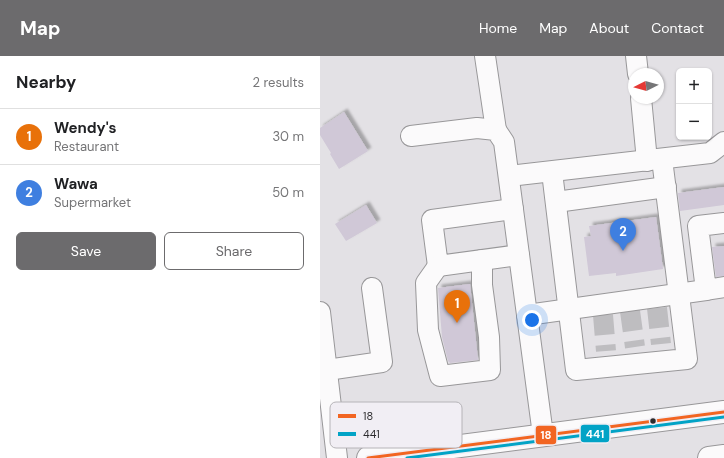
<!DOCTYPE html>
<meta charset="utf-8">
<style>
:root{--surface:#fff;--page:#f6f6f6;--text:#202124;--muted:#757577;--line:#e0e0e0;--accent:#6c6b6d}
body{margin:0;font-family:"DM Sans",sans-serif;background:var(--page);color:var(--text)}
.controls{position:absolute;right:12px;top:12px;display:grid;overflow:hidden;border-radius:6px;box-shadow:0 1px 3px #0004}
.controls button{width:36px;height:36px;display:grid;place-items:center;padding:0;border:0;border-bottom:1px solid var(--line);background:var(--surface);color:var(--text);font:20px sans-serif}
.compass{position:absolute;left:308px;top:12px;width:36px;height:36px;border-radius:50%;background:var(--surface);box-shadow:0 1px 3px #0004;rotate:264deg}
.you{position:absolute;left:212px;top:264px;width:14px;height:14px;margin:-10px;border:3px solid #fff;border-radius:50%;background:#1a73e8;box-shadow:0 0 0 6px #1a73e833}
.badge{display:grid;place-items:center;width:26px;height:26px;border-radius:50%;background:var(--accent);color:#fff;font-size:13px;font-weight:700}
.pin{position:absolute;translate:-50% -33px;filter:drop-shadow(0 1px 2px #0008)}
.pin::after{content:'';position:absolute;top:21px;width:14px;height:12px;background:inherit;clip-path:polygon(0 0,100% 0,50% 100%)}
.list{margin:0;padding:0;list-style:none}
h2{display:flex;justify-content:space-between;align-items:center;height:52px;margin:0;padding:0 16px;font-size:17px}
h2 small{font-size:13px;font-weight:400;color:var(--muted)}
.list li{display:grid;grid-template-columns:26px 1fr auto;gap:12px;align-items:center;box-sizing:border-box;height:56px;padding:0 16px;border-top:1px solid var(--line)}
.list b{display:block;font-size:15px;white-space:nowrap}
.list p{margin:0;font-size:13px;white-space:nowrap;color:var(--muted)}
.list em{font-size:13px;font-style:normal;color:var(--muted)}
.actions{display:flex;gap:8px;padding:12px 16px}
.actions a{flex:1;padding:9px 0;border:1px solid var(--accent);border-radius:6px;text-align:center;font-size:14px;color:var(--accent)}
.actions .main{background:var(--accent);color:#fff}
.map{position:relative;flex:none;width:404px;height:402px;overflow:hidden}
header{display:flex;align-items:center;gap:24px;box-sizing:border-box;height:56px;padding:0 20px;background:var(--accent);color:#fff}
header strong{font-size:19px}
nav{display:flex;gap:22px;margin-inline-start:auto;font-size:14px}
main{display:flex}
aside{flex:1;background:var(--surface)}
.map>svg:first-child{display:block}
.building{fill:#d0c8d7;filter:url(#shadow)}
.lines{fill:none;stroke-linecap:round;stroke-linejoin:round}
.minor-tunnel{stroke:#bebdc0;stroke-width:20;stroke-dasharray:20 10;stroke-linecap:butt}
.minor-casing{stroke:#989799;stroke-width:22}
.major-casing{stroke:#989799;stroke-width:24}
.minor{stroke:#fbfafb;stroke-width:20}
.major{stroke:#fbfafb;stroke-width:22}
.bus-1-casing{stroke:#f1eef4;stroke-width:6}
.bus-2-casing{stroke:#f1eef4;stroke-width:6}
.bus-1{stroke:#f26522;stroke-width:3}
.bus-2{stroke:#02a3c6;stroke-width:3}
.bus-dot{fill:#2c2b2d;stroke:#f1eef4;stroke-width:1.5}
.key{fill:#f1eef4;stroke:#b6b4b8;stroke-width:1}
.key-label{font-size:11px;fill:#2c2b2d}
.line-badge{stroke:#f1eef4;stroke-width:1.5}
.badge-label{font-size:11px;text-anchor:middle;font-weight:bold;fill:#fff}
</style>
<header>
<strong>Map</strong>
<nav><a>Home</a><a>Map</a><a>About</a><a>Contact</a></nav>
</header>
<main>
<aside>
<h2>Nearby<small>2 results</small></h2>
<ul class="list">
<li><span class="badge" style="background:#e8710a">1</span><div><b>Wendy's</b><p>Restaurant</p></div><em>30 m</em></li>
<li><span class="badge" style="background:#3f7fe0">2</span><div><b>Wawa</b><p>Supermarket</p></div><em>50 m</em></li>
</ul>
<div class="actions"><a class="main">Save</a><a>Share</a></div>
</aside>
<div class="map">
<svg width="404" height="402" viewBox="0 0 404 402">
<defs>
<filter id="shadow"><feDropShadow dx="3.5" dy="-3.5" stdDeviation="1" flood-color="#0004"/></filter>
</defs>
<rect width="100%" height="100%" fill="#e3e1e5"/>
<g class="building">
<polygon points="24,56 48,95 19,113 10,98 11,97 0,79 0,72"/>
<polygon points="404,131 404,149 360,155 358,137"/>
<polygon points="46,149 57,167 26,185 15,168"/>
<polygon points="336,161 343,213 296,220 296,217 269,220 264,181 271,180 269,170"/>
<polygon points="404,190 404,220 396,221 392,191"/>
<polygon points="150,228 158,304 130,307 128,305 122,281 118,232"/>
</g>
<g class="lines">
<g class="minor-tunnel">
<polyline points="337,252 341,288"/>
<polyline points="310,255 315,291"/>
<polyline points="283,259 286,295"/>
</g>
<g class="minor-casing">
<g id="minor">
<polyline points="165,0 176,74"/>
<polyline points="316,0 318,18"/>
<polyline points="321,42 327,105"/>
<polyline points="91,80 157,72 176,74 184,86 223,379"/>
<polyline points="232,116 256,314 367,303 342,103"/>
<polyline points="189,120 390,97 404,86"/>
<polyline points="236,146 346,131"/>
<polyline points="193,153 112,164 118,210 199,199"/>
<polyline points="404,167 378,170 386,234 404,231"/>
<polyline points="118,210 106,227 108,274 120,320 170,314 169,281 162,229 162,204"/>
<polyline points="0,256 17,402"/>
<polyline points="207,259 386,234"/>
<polyline points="7,314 62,306 52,232"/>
</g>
</g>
<g class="major-casing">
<g id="major">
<polyline points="48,402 404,356"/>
<polyline points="389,402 404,400"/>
</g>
</g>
<use href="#minor" class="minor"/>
<use href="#major" class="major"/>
<g class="bus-1-casing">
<polyline id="bus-1" points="48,402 404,356"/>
</g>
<g class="bus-2-casing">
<polyline id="bus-2" points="87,402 404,361"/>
</g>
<use href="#bus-1" class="bus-1"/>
<use href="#bus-2" class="bus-2"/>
</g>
<circle class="bus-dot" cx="333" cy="365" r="3.5"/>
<rect x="10" y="346" width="132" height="46" rx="6" class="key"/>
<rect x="18" y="358" width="18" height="4" fill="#f26522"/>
<rect x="18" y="376" width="18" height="4" fill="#02a3c6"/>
<g class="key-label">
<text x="43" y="364">18</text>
<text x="43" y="382">441</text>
</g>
<g class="line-badge">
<rect x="260" y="368" width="30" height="19" rx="4" fill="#02a3c6"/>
<rect x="215" y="369" width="22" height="20" rx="4" fill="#f26522"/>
</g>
<g class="badge-label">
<text x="275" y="382">441</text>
<text x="226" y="383">18</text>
</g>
</svg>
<div class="controls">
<button>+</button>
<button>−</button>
</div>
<svg class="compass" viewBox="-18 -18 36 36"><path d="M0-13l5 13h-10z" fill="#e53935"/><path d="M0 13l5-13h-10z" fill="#757577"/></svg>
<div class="you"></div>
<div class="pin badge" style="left:137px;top:267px;background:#e8710a">1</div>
<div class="pin badge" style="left:303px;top:195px;background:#3f7fe0">2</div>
</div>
</main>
